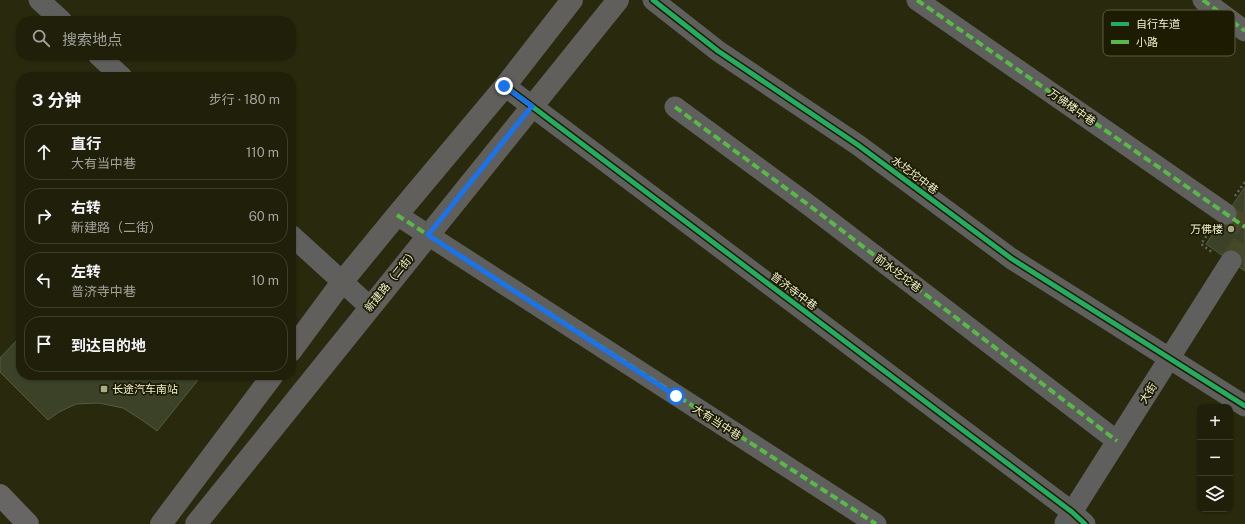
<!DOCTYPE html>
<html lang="zh">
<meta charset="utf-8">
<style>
:root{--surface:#1f1f0a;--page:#2c2c18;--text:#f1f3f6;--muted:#a1a29c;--line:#3c3d2b}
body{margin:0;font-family:"Public Sans","Noto Sans SC",sans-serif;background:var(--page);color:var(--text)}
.controls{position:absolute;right:12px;bottom:12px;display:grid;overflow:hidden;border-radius:8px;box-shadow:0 1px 3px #0004}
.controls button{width:36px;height:36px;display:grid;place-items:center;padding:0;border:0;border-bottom:1px solid var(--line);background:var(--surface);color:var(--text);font:20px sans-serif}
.stop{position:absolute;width:12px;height:12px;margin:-9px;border:3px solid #1a73e8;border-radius:50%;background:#fff}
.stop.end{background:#1a73e8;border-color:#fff;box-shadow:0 1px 4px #0008}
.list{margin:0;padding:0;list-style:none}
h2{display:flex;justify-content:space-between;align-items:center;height:52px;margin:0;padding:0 16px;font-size:17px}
h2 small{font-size:13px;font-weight:400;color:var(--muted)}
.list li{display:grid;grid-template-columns:26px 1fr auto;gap:12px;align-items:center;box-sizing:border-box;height:56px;margin:0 8px 8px;padding:0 8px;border:1px solid var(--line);border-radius:16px}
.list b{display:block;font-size:15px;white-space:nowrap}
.list p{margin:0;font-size:13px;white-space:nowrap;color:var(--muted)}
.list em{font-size:13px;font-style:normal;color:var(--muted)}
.icon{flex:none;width:22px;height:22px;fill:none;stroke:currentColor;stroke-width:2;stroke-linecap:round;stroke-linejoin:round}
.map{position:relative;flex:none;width:1245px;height:524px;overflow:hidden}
.search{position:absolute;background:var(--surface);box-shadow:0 1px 3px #0004;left:16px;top:16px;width:280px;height:44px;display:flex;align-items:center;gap:10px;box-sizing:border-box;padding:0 14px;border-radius:16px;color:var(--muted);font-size:15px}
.panel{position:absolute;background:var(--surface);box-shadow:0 1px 3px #0004;left:16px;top:72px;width:280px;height:308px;border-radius:16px}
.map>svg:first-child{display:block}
.building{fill:#3c4228;stroke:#565b42}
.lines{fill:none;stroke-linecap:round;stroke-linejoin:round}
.street-tunnel{stroke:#47472a;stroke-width:21;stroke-dasharray:21 10;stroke-linecap:butt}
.path{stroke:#64645f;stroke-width:2.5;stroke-dasharray:2 3;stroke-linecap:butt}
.street{stroke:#5f5f5e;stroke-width:21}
.secondary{stroke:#605f5c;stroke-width:22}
.primary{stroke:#676664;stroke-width:22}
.quiet{stroke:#58b947;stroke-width:4;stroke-dasharray:8 4;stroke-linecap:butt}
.cycleway-casing{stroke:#1d1c02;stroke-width:8}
.cycleway{stroke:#26ab63;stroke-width:5}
.route{stroke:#1a73e8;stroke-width:5}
.poi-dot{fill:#aaab8b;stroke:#1d1c02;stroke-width:1.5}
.labels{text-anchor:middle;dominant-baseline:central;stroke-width:3.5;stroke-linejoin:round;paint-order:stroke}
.street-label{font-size:11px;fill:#f0f1cf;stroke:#1d1c02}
.poi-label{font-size:11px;fill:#f0f1cf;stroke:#1d1c02;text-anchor:end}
.key{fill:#1d1c02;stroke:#5c5c40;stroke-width:1}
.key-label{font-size:11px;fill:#f0f1cf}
</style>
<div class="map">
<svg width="1245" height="524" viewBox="0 0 1245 524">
<rect width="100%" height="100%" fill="#29290d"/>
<g class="building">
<polygon points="1245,187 1245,271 1206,244"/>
<polygon points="21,336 21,375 202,375 157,431 142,420 123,408 99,403 76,404 59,412 48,420 0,372 0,358"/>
</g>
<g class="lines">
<g class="street-tunnel">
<polyline points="1226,214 1245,227"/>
<polyline points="1231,261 1245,240"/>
</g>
<g class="path">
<polyline points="1235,196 1245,182"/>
<polyline points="1212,228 1201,244 1213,253"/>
</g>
<g class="street">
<polyline points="39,0 62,21"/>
<polyline points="653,0 718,51 858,145 1012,259 1245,406"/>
<polyline points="917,0 1226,214"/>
<polyline points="1203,0 1245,31"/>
<polyline points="98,55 122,77"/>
<polyline points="505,86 1072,512 1085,524"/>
<polyline points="675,107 810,206 1117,441"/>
<polyline points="397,215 876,524"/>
<polyline points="291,235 370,307"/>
<polyline points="1065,523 1231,261"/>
</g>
<g class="secondary">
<polyline points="291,351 342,282 397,215 505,86 572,0"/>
<polyline points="161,524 273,375"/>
<polyline points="196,524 618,0"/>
</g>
<polyline class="primary" points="0,495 28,524"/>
<g class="quiet">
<polyline points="917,0 1245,227"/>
<polyline points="1203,0 1245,31"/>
<polyline points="675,107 810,206 1117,441"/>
<polyline points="397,215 876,524"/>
</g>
<g class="cycleway-casing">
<g id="cycleway">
<polyline points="653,0 718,51 858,145 1012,259 1245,406"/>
<polyline points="505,86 1072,512 1085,524"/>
</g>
</g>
<use href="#cycleway" class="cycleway"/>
</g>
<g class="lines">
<polyline class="route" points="504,86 532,106 428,235 676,396"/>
</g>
<g class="poi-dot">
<circle cx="1231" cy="229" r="4"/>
<rect x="100" y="385" width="8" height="8" rx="2"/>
</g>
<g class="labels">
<g class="street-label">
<text transform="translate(1072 107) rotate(35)">万佛楼中巷</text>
<text transform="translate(915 175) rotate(37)">水圪坨中巷</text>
<text transform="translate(898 273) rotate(37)">前水圪坨巷</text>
<text transform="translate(391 280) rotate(-51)">新建路（二街）</text>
<text transform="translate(794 291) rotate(37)">普济寺中巷</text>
<text transform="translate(1148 393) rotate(-57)">大街</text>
<text transform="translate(717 422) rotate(33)">大有当中巷</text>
</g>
<g class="poi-label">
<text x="1223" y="229">万佛楼</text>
<text x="112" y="389" text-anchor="start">长途汽车南站</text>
</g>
</g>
<rect x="1103" y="10" width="132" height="46" rx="6" class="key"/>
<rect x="1111" y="22" width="18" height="4" fill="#26ab63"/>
<rect x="1111" y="40" width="18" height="4" fill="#58b947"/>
<g class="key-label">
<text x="1136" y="28">自行车道</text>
<text x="1136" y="46">小路</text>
</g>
</svg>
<div class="controls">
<button>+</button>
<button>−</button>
<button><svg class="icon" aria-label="layers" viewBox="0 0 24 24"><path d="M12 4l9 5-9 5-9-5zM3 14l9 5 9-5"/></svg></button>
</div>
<div class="stop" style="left:676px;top:396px"></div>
<div class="stop end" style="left:504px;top:86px"></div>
<div class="search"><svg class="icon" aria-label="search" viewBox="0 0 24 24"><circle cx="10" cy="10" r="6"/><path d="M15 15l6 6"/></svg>搜索地点</div>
<section class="panel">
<h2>3 分钟<small>步行 · 180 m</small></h2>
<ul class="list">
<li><svg class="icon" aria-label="ahead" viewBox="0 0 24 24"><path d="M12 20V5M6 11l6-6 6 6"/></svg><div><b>直行</b><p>大有当中巷</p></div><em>110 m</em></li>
<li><svg class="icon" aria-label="right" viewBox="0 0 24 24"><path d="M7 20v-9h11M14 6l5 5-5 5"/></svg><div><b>右转</b><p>新建路（二街）</p></div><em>60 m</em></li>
<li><svg class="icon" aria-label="left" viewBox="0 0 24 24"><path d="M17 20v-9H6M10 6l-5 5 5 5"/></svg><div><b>左转</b><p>普济寺中巷</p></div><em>10 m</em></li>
<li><svg class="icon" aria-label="arrive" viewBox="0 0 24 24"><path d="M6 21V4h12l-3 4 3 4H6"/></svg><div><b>到达目的地</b></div></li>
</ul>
</section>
</div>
